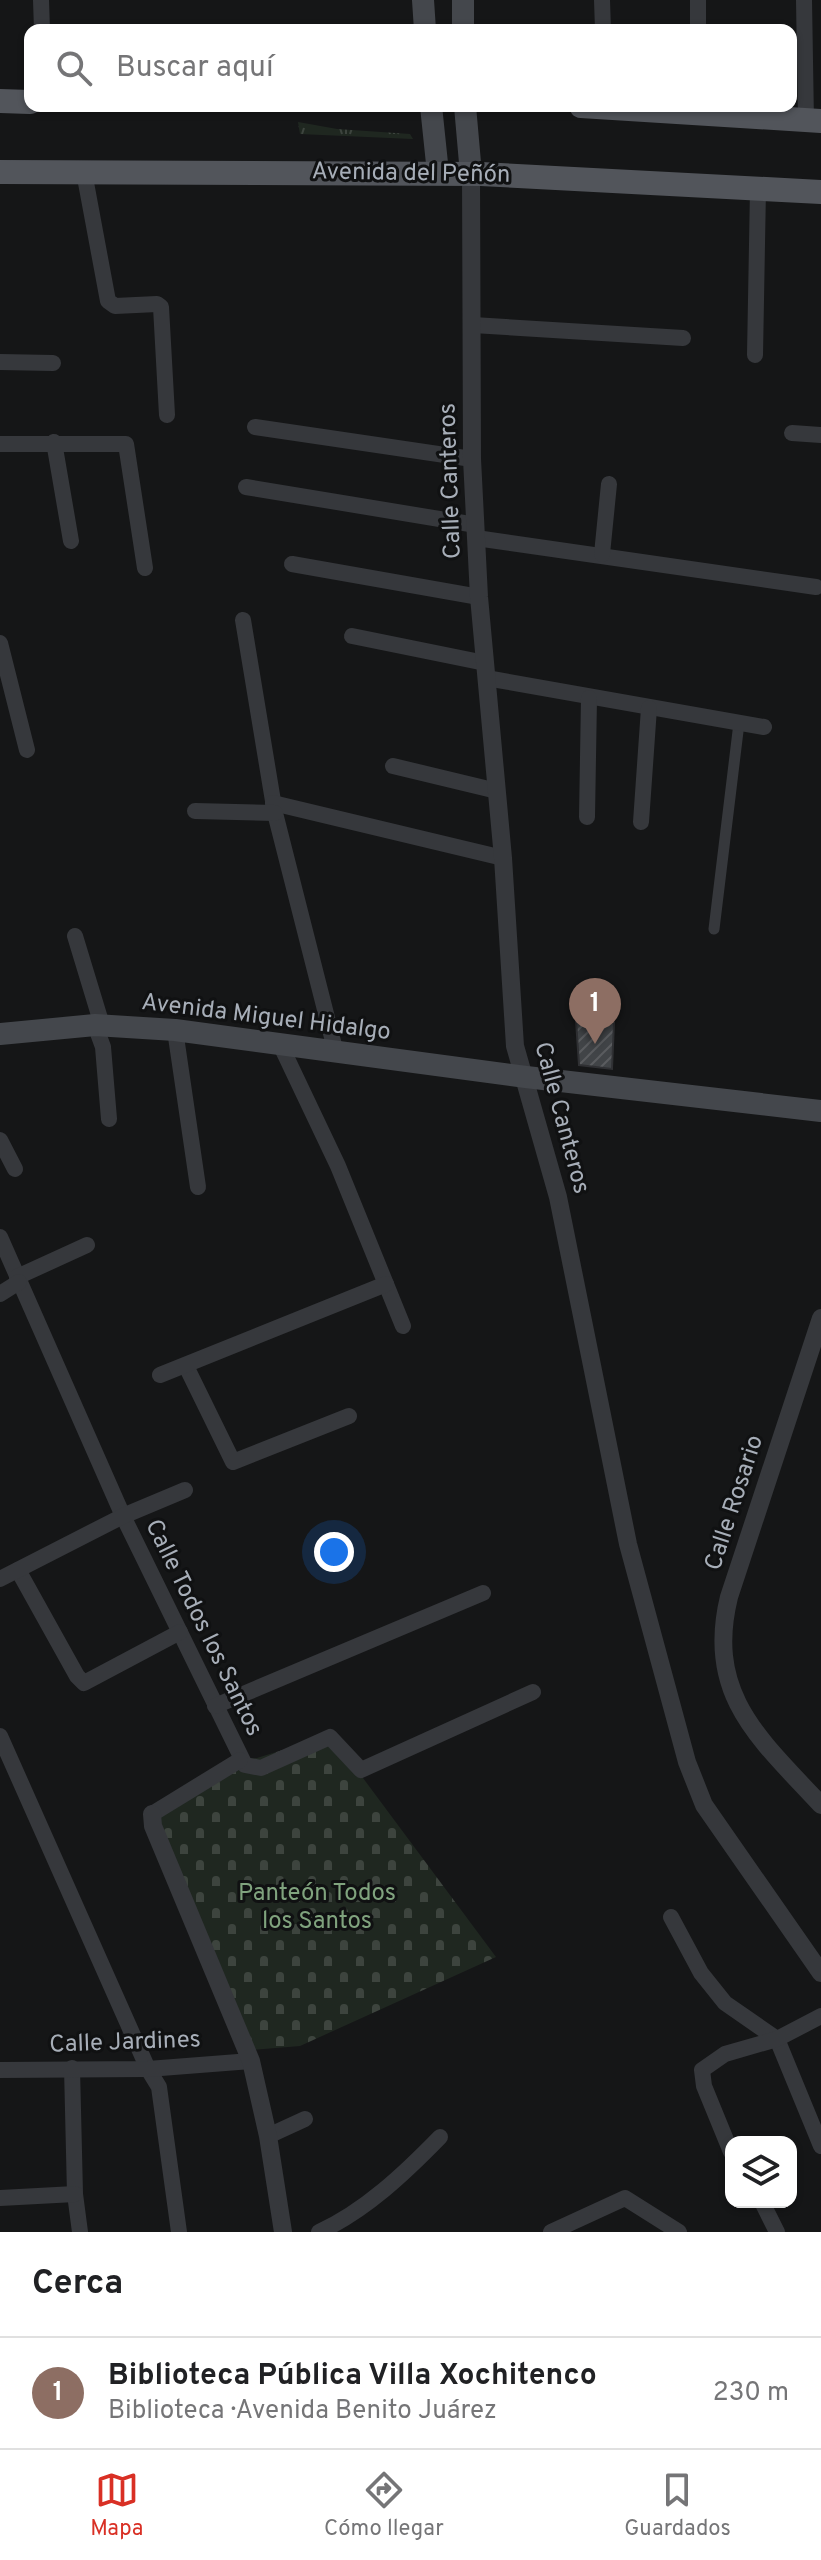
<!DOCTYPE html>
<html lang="es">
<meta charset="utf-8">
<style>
:root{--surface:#fff;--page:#f6f6f6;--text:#202124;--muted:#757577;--line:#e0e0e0;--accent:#d93025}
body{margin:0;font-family:Overpass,sans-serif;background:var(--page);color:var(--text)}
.controls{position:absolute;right:24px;bottom:24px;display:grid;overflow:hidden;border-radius:16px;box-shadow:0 2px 6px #0004}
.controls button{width:72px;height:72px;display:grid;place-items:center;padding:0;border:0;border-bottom:2px solid var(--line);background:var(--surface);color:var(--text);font:40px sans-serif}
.you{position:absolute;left:334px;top:1552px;width:28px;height:28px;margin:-20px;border:6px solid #fff;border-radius:50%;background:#1a73e8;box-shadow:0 0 0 12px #1a73e833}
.badge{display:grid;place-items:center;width:52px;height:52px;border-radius:50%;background:var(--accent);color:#fff;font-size:26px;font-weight:700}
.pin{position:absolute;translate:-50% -66px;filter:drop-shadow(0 2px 4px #0008)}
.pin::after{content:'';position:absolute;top:42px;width:28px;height:24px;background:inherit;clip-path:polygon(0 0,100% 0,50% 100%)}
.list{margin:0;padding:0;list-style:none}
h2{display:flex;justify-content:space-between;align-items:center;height:104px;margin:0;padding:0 32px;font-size:34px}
h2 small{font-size:26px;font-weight:400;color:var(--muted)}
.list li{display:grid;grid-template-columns:52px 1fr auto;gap:24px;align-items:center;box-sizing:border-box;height:112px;padding:0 32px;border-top:2px solid var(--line)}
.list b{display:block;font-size:30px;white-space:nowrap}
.list p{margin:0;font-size:26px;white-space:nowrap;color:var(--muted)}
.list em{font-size:26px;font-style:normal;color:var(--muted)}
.icon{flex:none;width:44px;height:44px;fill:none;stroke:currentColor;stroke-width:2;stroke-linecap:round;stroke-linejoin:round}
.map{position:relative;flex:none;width:821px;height:2232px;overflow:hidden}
.search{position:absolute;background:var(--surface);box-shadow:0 2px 6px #0004;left:24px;right:24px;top:24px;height:88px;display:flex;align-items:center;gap:20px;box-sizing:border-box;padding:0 28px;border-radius:16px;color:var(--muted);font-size:30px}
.sheet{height:216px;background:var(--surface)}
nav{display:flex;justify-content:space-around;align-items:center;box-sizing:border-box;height:112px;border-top:2px solid var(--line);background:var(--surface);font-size:22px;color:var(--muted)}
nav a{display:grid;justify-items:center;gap:4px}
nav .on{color:var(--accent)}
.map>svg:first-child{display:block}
.cemetery{fill:url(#cemetery-stones)}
.park{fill:url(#park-tufts)}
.building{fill:url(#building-hatch);stroke:#2f3033;stroke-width:2}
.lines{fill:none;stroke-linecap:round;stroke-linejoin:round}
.pedestrian{stroke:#36383c;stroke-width:11}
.minor{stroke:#36383c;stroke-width:16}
.tertiary{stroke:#36383c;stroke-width:18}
.secondary{stroke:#44474c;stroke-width:22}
.primary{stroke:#52555b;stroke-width:24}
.labels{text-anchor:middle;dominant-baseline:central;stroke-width:6;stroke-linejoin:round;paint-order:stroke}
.street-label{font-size:24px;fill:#a7aeb8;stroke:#101112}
.park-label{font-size:24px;fill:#80a37e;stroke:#101112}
</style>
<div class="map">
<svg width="821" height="2232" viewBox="0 0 821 2232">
<defs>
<pattern id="cemetery-stones" width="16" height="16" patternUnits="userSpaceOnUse" patternTransform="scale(2)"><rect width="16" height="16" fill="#1f2720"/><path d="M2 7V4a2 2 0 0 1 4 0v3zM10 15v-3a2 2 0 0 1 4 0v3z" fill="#3d443e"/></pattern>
<pattern id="park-tufts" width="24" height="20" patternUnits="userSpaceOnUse" patternTransform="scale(2)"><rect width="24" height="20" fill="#1f2720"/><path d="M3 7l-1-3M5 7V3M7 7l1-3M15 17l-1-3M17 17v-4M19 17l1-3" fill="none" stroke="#3d443e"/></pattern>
<pattern id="building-hatch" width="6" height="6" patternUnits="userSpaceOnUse" patternTransform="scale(2)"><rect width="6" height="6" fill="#414447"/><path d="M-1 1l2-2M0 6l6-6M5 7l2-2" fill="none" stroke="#5a5c5f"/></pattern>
</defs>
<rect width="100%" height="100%" fill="#151617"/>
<polygon class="cemetery" points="331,1735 496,1957 300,2046 251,2050 152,1814 240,1760 257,1758"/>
<polygon class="park" points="298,122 337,129 410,134 413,139 300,134"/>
<polygon class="building" points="576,1020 614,1023 612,1069 579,1065"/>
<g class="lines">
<polyline class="pedestrian" points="714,929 739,723"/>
<g class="minor">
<polyline points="41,0 42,30"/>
<polyline points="602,0 603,30"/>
<polyline points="698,0 698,30"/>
<polyline points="804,0 806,121"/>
<polyline points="84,172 108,301 115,306 157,304 161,307 167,415"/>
<polyline points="473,325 683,338"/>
<polyline points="755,355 758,189"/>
<polyline points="0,362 53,363"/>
<polyline points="255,427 472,459"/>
<polyline points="792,433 821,435"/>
<polyline points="54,442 71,541"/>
<polyline points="0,444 126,444 145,568"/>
<polyline points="246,487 476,525"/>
<polyline points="476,538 816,587"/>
<polyline points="602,554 609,484"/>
<polyline points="292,564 479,597"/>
<polyline points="243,620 275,813 336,1053"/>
<polyline points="352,636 485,663"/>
<polyline points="0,643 27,750"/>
<polyline points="486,678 764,727"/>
<polyline points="393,766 497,791"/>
<polyline points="273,803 503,858"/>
<polyline points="195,811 275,813"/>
<polyline points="587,817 589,698"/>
<polyline points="641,822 649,708"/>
<polyline points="75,936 102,1025"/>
<polyline points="95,1025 103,1047 109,1119"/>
<polyline points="175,1030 198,1187"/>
<polyline points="281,1046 338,1166 403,1326"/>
<polyline points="0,1140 15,1169"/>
<polyline points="0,1237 123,1516 245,1765 261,1768 330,1737 361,1770 533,1692"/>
<polyline points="17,1277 87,1245"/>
<polyline points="0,1294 19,1282"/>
<polyline points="186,1366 233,1462 349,1416"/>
<polyline points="160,1375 386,1284"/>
<polyline points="18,1570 77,1676 84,1683 180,1632"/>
<polyline points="0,1579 123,1516 185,1490"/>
<polyline points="215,1706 483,1593"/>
<polyline points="0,1736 148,2069 159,2087 179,2232"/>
<polyline points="152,1814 240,1760"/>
<polyline points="671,1917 701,1973 725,2003 777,2039 821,2146"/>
<polyline points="72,2068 75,2194 80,2232"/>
<polyline points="0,2070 148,2069 251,2061"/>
<polyline points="268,2136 305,2119"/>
<polyline points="731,2152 704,2086 702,2070 725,2054 777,2039 821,2016"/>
<polyline points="0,2198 75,2194"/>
<polyline points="762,2202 777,2232"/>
<path d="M319 2232C365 2211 405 2173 440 2137"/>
<polyline points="551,2232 625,2198 679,2232"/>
</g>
<g class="tertiary">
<polyline points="471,174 472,459 479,597 503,858 515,1046 558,1197 628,1544 687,1762 704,1805 821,1973"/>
<path d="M821 1318 729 1597C705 1695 760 1739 821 1805"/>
<polyline points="152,1814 153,1826 251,2061 268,2136 283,2232"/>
</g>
<g class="secondary">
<polyline points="423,0 425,30"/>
<polyline points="463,0 463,30"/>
<polyline points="431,106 438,173"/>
<polyline points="465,106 471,174"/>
<polyline points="0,1034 95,1025 175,1030 526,1077 821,1111"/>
</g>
<g class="primary">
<polyline points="0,101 30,102"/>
<polyline points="581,106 821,121"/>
<polyline points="0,172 481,174 821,192"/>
</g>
</g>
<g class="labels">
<g class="street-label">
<text transform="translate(411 174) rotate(1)">Avenida del Peñón</text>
<text transform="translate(451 481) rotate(-92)">Calle Canteros</text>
<text transform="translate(266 1018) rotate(7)">Avenida Miguel Hidalgo</text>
<text transform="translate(561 1118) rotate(75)">Calle Canteros</text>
<text transform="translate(735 1503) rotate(-72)">Calle Rosario</text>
<text transform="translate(203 1628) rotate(64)">Calle Todos los Santos</text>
<text transform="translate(125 2043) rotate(-2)">Calle Jardines</text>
</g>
<g class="park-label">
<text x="317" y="1894">Panteón Todos<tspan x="317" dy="28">los Santos</tspan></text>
</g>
</g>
</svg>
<div class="controls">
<button><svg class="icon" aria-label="layers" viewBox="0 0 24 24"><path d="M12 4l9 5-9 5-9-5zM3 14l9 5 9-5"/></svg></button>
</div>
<div class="you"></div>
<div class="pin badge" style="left:595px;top:1044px;background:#8d6e63">1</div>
<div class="search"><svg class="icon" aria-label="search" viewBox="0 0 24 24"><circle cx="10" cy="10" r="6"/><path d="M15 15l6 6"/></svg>Buscar aquí</div>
</div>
<section class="sheet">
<h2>Cerca<small></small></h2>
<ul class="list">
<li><span class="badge" style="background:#8d6e63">1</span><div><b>Biblioteca Pública Villa Xochitenco</b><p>Biblioteca · Avenida Benito Juárez</p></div><em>230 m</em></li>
</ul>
</section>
<nav>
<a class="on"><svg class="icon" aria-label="map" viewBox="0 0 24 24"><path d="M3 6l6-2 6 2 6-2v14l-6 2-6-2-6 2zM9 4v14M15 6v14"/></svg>Mapa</a>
<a><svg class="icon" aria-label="directions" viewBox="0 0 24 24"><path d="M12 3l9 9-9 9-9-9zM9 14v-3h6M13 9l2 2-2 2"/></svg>Cómo llegar</a>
<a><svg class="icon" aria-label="saved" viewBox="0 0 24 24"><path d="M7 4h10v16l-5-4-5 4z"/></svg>Guardados</a>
</nav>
